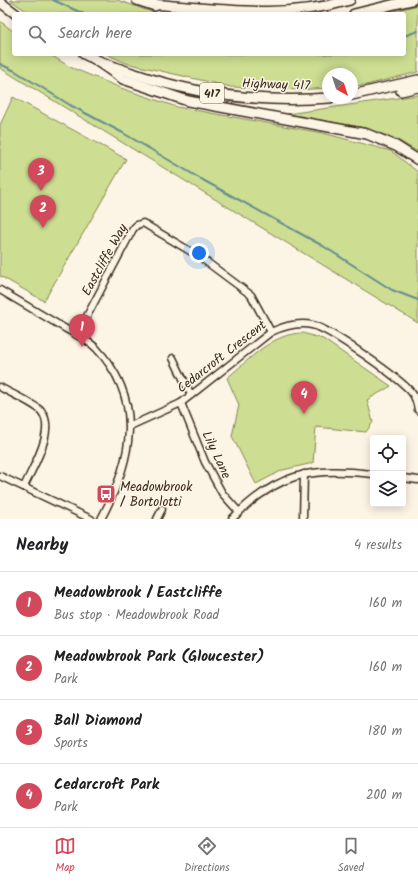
<!DOCTYPE html>
<meta charset="utf-8">
<style>
:root{--surface:#fff;--page:#f6f6f6;--text:#202124;--muted:#757577;--line:#e0e0e0;--accent:#d1495b}
body{margin:0;font-family:Kalam,sans-serif;background:var(--page);color:var(--text)}
.controls{position:absolute;right:12px;bottom:12px;display:grid;overflow:hidden;border-radius:4px;box-shadow:0 2px 10px #0003}
.controls button{width:36px;height:36px;display:grid;place-items:center;padding:0;border:0;border-bottom:1px solid var(--line);background:var(--surface);color:var(--text);font:20px sans-serif}
.compass{position:absolute;left:322px;top:68px;width:36px;height:36px;border-radius:50%;background:var(--surface);box-shadow:0 2px 10px #0003;rotate:141deg}
.you{position:absolute;left:199px;top:253px;width:14px;height:14px;margin:-10px;border:3px solid #fff;border-radius:50%;background:#1a73e8;box-shadow:0 0 0 6px #1a73e833}
.badge{display:grid;place-items:center;width:26px;height:26px;border-radius:50%;background:var(--accent);color:#fff;font-size:13px;font-weight:700}
.pin{position:absolute;translate:-50% -33px;filter:drop-shadow(0 1px 2px #0008)}
.pin::after{content:'';position:absolute;top:21px;width:14px;height:12px;background:inherit;clip-path:polygon(0 0,100% 0,50% 100%)}
.list{margin:0;padding:0;list-style:none}
h2{display:flex;justify-content:space-between;align-items:center;height:52px;margin:0;padding:0 16px;font-size:17px}
h2 small{font-size:13px;font-weight:400;color:var(--muted)}
.list li{display:grid;grid-template-columns:26px 1fr auto;gap:12px;align-items:center;box-sizing:border-box;height:64px;padding:0 16px;border-top:1px solid var(--line)}
.list b{display:block;font-size:15px;white-space:nowrap}
.list p{margin:0;font-size:13px;white-space:nowrap;color:var(--muted)}
.list em{font-size:13px;font-style:normal;color:var(--muted)}
.icon{flex:none;width:22px;height:22px;fill:none;stroke:currentColor;stroke-width:2;stroke-linecap:round;stroke-linejoin:round}
.map{position:relative;flex:none;width:418px;height:519px;overflow:hidden}
.search{position:absolute;background:var(--surface);box-shadow:0 2px 10px #0003;left:12px;right:12px;top:12px;height:44px;display:flex;align-items:center;gap:10px;box-sizing:border-box;padding:0 14px;border-radius:4px;color:var(--muted);font-size:15px}
.sheet{height:308px;background:var(--surface)}
nav{display:flex;justify-content:space-around;align-items:center;box-sizing:border-box;height:56px;border-top:1px solid var(--line);background:var(--surface);font-size:11px;color:var(--muted)}
nav a{display:grid;justify-items:center;gap:2px}
nav .on{color:var(--accent)}
.map>svg:first-child{display:block}
.green{fill:#cdde92;stroke:#848458}
.lines{fill:none;stroke-linecap:round;stroke-linejoin:round}
.stream{stroke:#648d8f;stroke-width:2}
.minor-casing{stroke:#3b2a1e;stroke-width:9}
.highway-casing{stroke:#3b2a1e;stroke-width:12}
.minor{stroke:#fcf5e5;stroke-width:6}
.highway{stroke:#fcf5e5;stroke-width:9}
.labels{text-anchor:middle;dominant-baseline:central;stroke-width:3;stroke-linejoin:round;paint-order:stroke}
.shield{fill:#fcf5e5;stroke:#75675a;stroke-width:1}
.shield-label{font-size:12px;font-weight:bold;fill:#3b2a1e}
.street-label{font-size:13px;fill:#3b2a1e;stroke:#fcf5e5}
.poi-label{font-size:13px;fill:#3b2a1e;stroke:#fcf5e5;text-anchor:start}
</style>
<div class="map">
<svg width="418" height="519" viewBox="0 0 418 519">
<rect width="100%" height="100%" fill="#fcf5e5"/>
<filter id="ink" filterUnits="userSpaceOnUse"><feTurbulence type="fractalNoise" baseFrequency=".025" numOctaves="2"/><feDisplacementMap in="SourceGraphic" scale="8" xChannelSelector="R" yChannelSelector="G"/><feConvolveMatrix kernelMatrix="1 2 1 2 8 2 1 2 1" color-interpolation-filters="sRGB"/></filter>
<g filter="url(#ink)">
<g class="green">
<polygon points="10,0 117,0 158,14 31,14"/>
<polygon points="418,5 418,72 366,85 352,86 352,74 328,74 328,88 299,90 231,87 126,63 106,54 404,54 404,14 382,14"/>
<polygon points="0,21 14,32 14,54 49,54 70,67 121,88 177,107 323,133 391,151 418,172 418,323 0,68"/>
<polygon points="418,95 418,152 396,139 365,128 287,114"/>
<polygon points="13,97 126,159 44,301 0,276 0,125"/>
<path d="M303 333 323 339 391 386 367 400 373 422 366 432 316 427 313 463 283 470 256 484 232 436 239 405 227 378C249 360 272 333 303 333Z"/>
</g>
<g class="lines">
<g class="stream">
<polyline points="53,0 84,14"/>
<polyline points="404,36 418,31"/>
<polyline points="0,64 15,71 70,105 123,133 201,179 323,246 392,290 418,300"/>
</g>
<g class="minor-casing">
<g id="minor">
<path d="M0 290C22 303 44 316 66 329 75 334 88 340 96 348 146 401 132 461 101 519"/>
<polyline points="77,335 133,229 137,225 143,223 200,257 251,295 271,332"/>
<polyline points="173,358 191,395"/>
<path d="M0 387C10 393 33 403 40 410 58 428 32 468 24 487"/>
<polyline points="181,403 205,462 222,493 239,512"/>
<path d="M130 426 181 403 271 332C284 326 298 322 312 325 329 328 401 379 412 393 416 398 417 404 418 410"/>
<polyline points="0,476 91,519"/>
<polyline points="403,478 418,480"/>
<polyline points="157,519 162,509"/>
<path d="M232 519C277 473 310 467 373 474"/>
<polyline points="303,519 304,474"/>
</g>
</g>
<g class="highway-casing">
<g id="highway">
<polyline points="137,0 155,6"/>
<polyline points="0,2 16,14"/>
<path d="M150 4C218 9 284 20 350 0"/>
<polyline points="354,14 412,0"/>
<path d="M84 54C99 62 115 67 132 73 196 95 263 103 330 98"/>
<polyline points="97,61 123,79 188,101 367,134 396,146 418,160"/>
<polyline points="401,91 418,87"/>
<polyline points="352,95 418,80"/>
</g>
</g>
<use href="#minor" class="minor"/>
<use href="#highway" class="highway"/>
</g>
</g>
<defs>
<g id="bus-square" transform="scale(1)"><rect x="-9" y="-9" width="18" height="18" rx="4" fill="#d1495b" stroke="#fcf5e5"/><path d="M-5-6H5V4H4V6H2V4H-2V6H-4V4H-5ZM-3.5-4V0h7V-4ZM-3.5 1.2v1.5H-2V1.2ZM2 1.2v1.5H3.5V1.2Z" fill="#fff"/></g>
</defs>
<g fill-rule="evenodd">
<use href="#bus-square" x="106" y="494"/>
</g>
<g class="labels">
<rect class="shield" x="200" y="83" width="24" height="20" rx="3"/>
<g class="shield-label">
<text x="212" y="93">417</text>
</g>
<g class="street-label">
<text transform="translate(276 85) rotate(2)">Highway 417</text>
<text transform="translate(105 260) rotate(-61)">Eastcliffe Way</text>
<text transform="translate(222 357) rotate(-38)">Cedarcroft Crescent</text>
<text transform="translate(216 455) rotate(65)">Lily Lane</text>
</g>
<g class="poi-label">
<text x="120" y="487">Meadowbrook<tspan x="120" dy="15">/ Bortolotti</tspan></text>
</g>
</g>
</svg>
<div class="controls">
<button><svg class="icon" aria-label="locate" viewBox="0 0 24 24"><circle cx="12" cy="12" r="6"/><path d="M12 2v4M12 18v4M2 12h4M18 12h4"/></svg></button>
<button><svg class="icon" aria-label="layers" viewBox="0 0 24 24"><path d="M12 4l9 5-9 5-9-5zM3 14l9 5 9-5"/></svg></button>
</div>
<svg class="compass" viewBox="-18 -18 36 36"><path d="M0-13l5 13h-10z" fill="#e53935"/><path d="M0 13l5-13h-10z" fill="#757577"/></svg>
<div class="you"></div>
<div class="pin badge" style="left:82px;top:347px">1</div>
<div class="pin badge" style="left:43px;top:228px">2</div>
<div class="pin badge" style="left:41px;top:191px">3</div>
<div class="pin badge" style="left:304px;top:414px">4</div>
<div class="search"><svg class="icon" aria-label="search" viewBox="0 0 24 24"><circle cx="10" cy="10" r="6"/><path d="M15 15l6 6"/></svg>Search here</div>
</div>
<section class="sheet">
<h2>Nearby<small>4 results</small></h2>
<ul class="list">
<li><span class="badge">1</span><div><b>Meadowbrook / Eastcliffe</b><p>Bus stop · Meadowbrook Road</p></div><em>160 m</em></li>
<li><span class="badge">2</span><div><b>Meadowbrook Park (Gloucester)</b><p>Park</p></div><em>160 m</em></li>
<li><span class="badge">3</span><div><b>Ball Diamond</b><p>Sports</p></div><em>180 m</em></li>
<li><span class="badge">4</span><div><b>Cedarcroft Park</b><p>Park</p></div><em>200 m</em></li>
</ul>
</section>
<nav>
<a class="on"><svg class="icon" aria-label="map" viewBox="0 0 24 24"><path d="M3 6l6-2 6 2 6-2v14l-6 2-6-2-6 2zM9 4v14M15 6v14"/></svg>Map</a>
<a><svg class="icon" aria-label="directions" viewBox="0 0 24 24"><path d="M12 3l9 9-9 9-9-9zM9 14v-3h6M13 9l2 2-2 2"/></svg>Directions</a>
<a><svg class="icon" aria-label="saved" viewBox="0 0 24 24"><path d="M7 4h10v16l-5-4-5 4z"/></svg>Saved</a>
</nav>
